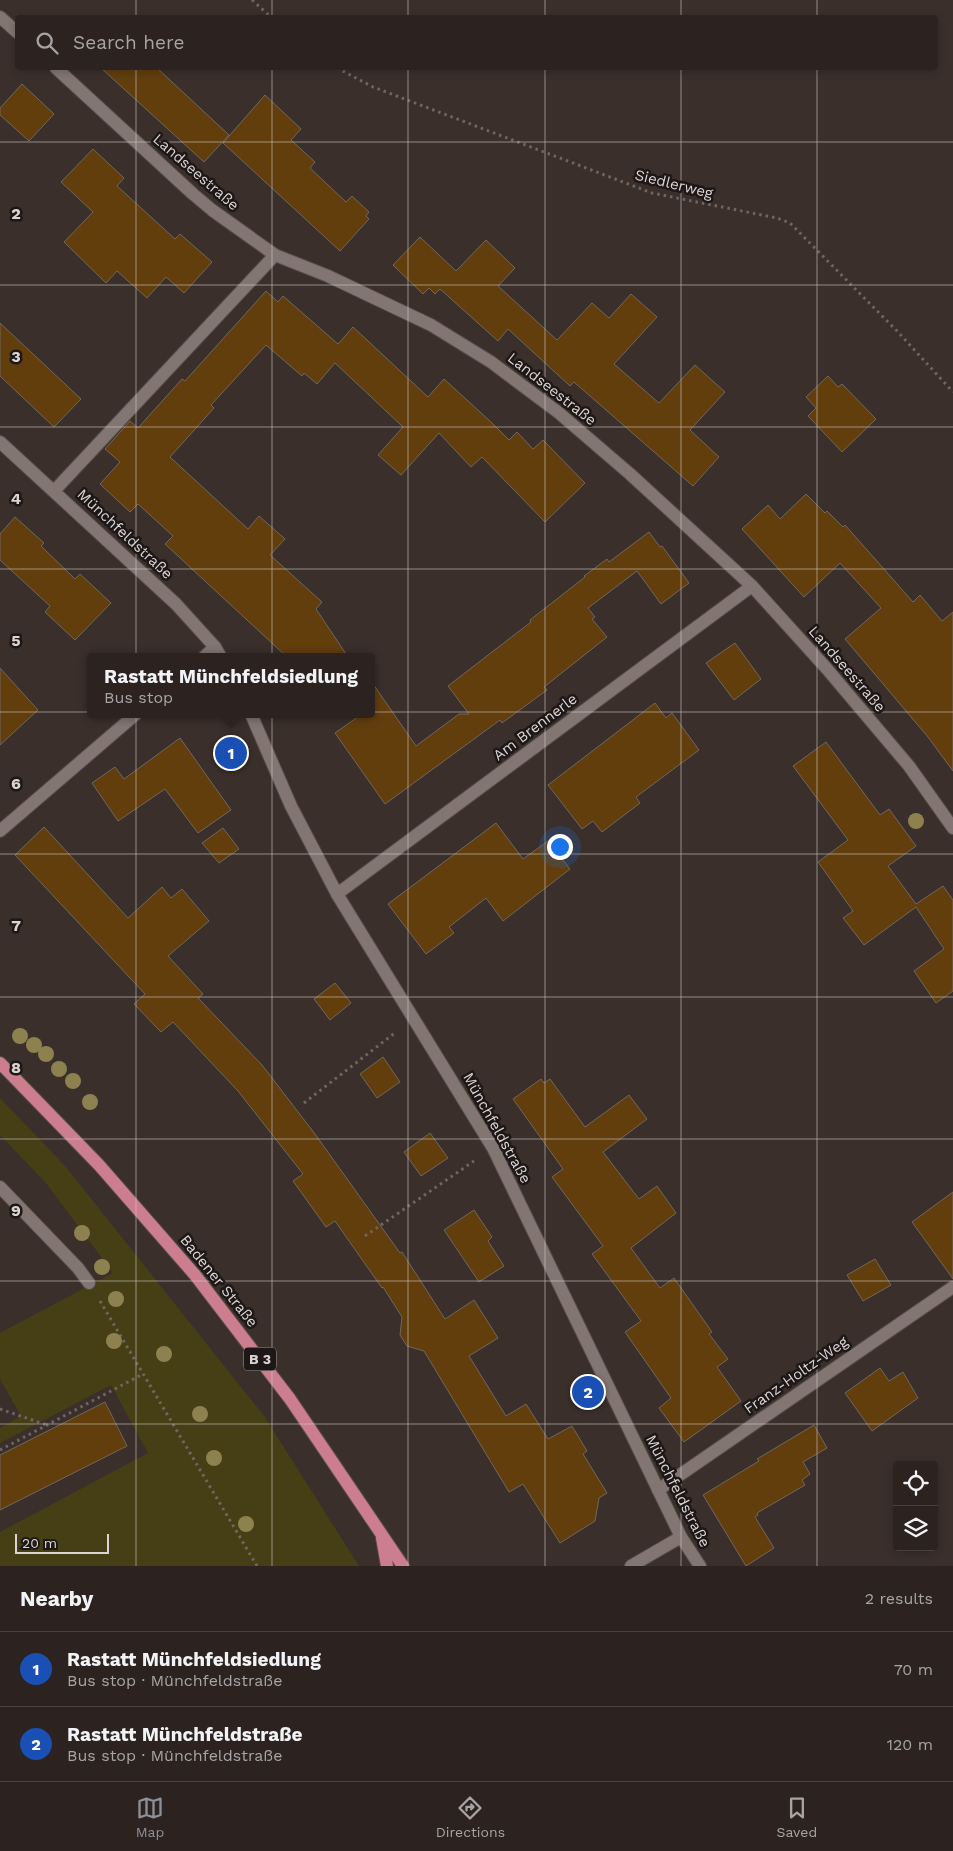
<!DOCTYPE html>
<meta charset="utf-8">
<style>
:root{--surface:#2c2320;--page:#342b29;--text:#f1f3f6;--muted:#a6a4a5;--line:#48403e;--accent:#8c9099}
body{margin:0;font-family:"Work Sans",sans-serif;background:var(--page);color:var(--text)}
.controls{position:absolute;right:15px;bottom:15px;display:grid;overflow:hidden;border-radius:5px;box-shadow:0 2px 8px #0003}
.controls button{width:45px;height:45px;display:grid;place-items:center;padding:0;border:0;border-bottom:1px solid var(--line);background:var(--surface);color:var(--text);font:25px sans-serif}
.scale{position:absolute;left:15px;bottom:12px;width:94px;box-sizing:border-box;padding-left:5px;border:2px solid #dbd4d2;border-top:0;font-size:14px;line-height:18px;white-space:nowrap;color:#dbd4d2;-webkit-text-stroke:4px #1d1817;paint-order:stroke}
.you{position:absolute;left:559px;top:846px;width:18px;height:18px;margin:-12px;border:4px solid #fff;border-radius:50%;background:#1a73e8;box-shadow:0 0 0 8px #1a73e833}
.badge{display:grid;place-items:center;width:32px;height:32px;border-radius:50%;background:var(--accent);color:#fff;font-size:16px;font-weight:700}
.pin{position:absolute;translate:-50% -50%;border:2px solid #fff;box-shadow:0 1px 5px #0006}
.popup{position:absolute;left:87px;top:653px;width:288px;height:65px;box-sizing:border-box;display:grid;place-content:center;border-radius:5px;background:var(--surface);filter:drop-shadow(0 1px 4px #0005);font-size:16px;white-space:nowrap;color:var(--muted)}
.popup b{font-size:19px;color:var(--text)}
.popup::after{content:'';position:absolute;left:50%;top:100%;margin-left:-10px;border:10px solid transparent;border-top-color:var(--surface)}
.list{margin:0;padding:0;list-style:none}
h2{display:flex;justify-content:space-between;align-items:center;height:65px;margin:0;padding:0 20px;font-size:21px}
h2 small{font-size:16px;font-weight:400;color:var(--muted)}
.list li{display:grid;grid-template-columns:32px 1fr auto;gap:15px;align-items:center;box-sizing:border-box;height:75px;padding:0 20px;border-top:1px solid var(--line)}
.list b{display:block;font-size:19px;white-space:nowrap}
.list p{margin:0;font-size:16px;white-space:nowrap;color:var(--muted)}
.list em{font-size:16px;font-style:normal;color:var(--muted)}
.icon{flex:none;width:28px;height:28px;fill:none;stroke:currentColor;stroke-width:2;stroke-linecap:round;stroke-linejoin:round}
.map{position:relative;flex:none;width:953px;height:1566px;overflow:hidden}
.search{position:absolute;background:var(--surface);box-shadow:0 2px 8px #0003;left:15px;right:15px;top:15px;height:55px;display:flex;align-items:center;gap:12px;box-sizing:border-box;padding:0 18px;border-radius:5px;color:var(--muted);font-size:19px}
.sheet{height:215px;background:var(--surface)}
nav{display:flex;justify-content:space-around;align-items:center;box-sizing:border-box;height:70px;border-top:1px solid var(--line);background:var(--surface);font-size:14px;color:var(--muted)}
nav a{display:grid;justify-items:center;gap:2px}
nav .on{color:var(--accent)}
.map>svg:first-child{display:block}
.green{fill:#463f16}
.building{fill:#623e0d;stroke:#70675f}
.lines{fill:none;stroke-linecap:round;stroke-linejoin:round}
.service-casing{stroke:#554c49;stroke-width:14}
.minor-casing{stroke:#554c49;stroke-width:14}
.primary-casing{stroke:#554c49;stroke-width:14}
.path{stroke:#6f6662;stroke-width:3;stroke-dasharray:2.5 4;stroke-linecap:butt}
.service{stroke:#837672;stroke-width:12}
.minor{stroke:#837672;stroke-width:12}
.primary{stroke:#cc7d8e;stroke-width:12}
.tree{fill:#8e8150}
.grid{fill:none;stroke:#dbd4d2;stroke-width:1;stroke-opacity:0.55}
.labels{text-anchor:middle;dominant-baseline:central;stroke-width:5;stroke-linejoin:round;paint-order:stroke}
.shield{fill:#1d1817;stroke:#a29c9a;stroke-width:1}
.shield-label{font-size:14px;font-weight:bold;fill:#dbd4d2}
.street-label{font-size:15px;fill:#dbd4d2;stroke:#1d1817}
.grid-label{font-size:16px;text-anchor:middle;font-weight:bold;fill:#dbd4d2;stroke:#1d1817;stroke-width:5;stroke-linejoin:round;paint-order:stroke}
</style>
<div class="map">
<svg width="953" height="1566" viewBox="0 0 953 1566">
<rect width="100%" height="100%" fill="#3a2f2b"/>
<polygon class="green" points="0,1098 66,1167 264,1416 359,1566 0,1566 0,1532 148,1453 111,1385 0,1443 0,1428 21,1416 0,1379 0,1333 113,1273 46,1183 0,1135"/>
<g class="building">
<polygon points="101,68 157,68 229,135 204,162"/>
<polygon points="22,84 54,114 29,141 0,115 0,108"/>
<polygon points="265,95 301,129 291,140 315,162 310,168 346,202 352,196 369,212 366,216 369,219 340,251 223,143"/>
<polygon points="93,149 124,178 117,186 175,239 180,234 212,262 184,293 166,277 147,298 117,271 106,283 64,242 93,212 61,182"/>
<polygon points="420,237 456,271 486,240 515,268 498,286 557,340 592,303 609,318 631,294 657,317 614,364 659,403 695,365 725,392 690,430 719,457 693,486 574,382 570,386 508,329 498,341 440,289 435,294 429,288 423,294 393,265"/>
<polygon points="266,291 278,302 283,296 338,344 353,327 428,397 444,379 492,423 509,440 517,432 533,449 543,440 585,483 545,522 482,457 471,467 439,433 401,475 378,455 403,427 335,363 317,384 304,373 302,376 266,345 211,405 214,408 170,457 248,529 259,516 285,539 270,555 322,602 316,609 348,657 287,657 165,544 173,536 138,504 130,512 100,484 120,462 105,449 130,421 138,428 182,379 185,381"/>
<polygon points="0,323 81,399 54,427 0,376"/>
<polygon points="828,376 838,387 842,384 876,419 842,452 808,416 816,408 806,397"/>
<polygon points="806,494 825,513 827,511 843,527 845,525 913,602 920,595 942,621 953,612 953,771 928,737 845,639 881,608 840,563 804,597 742,529 768,505 780,519"/>
<polygon points="15,517 44,543 41,546 75,579 80,574 111,603 75,640 45,612 50,606 0,560 0,534"/>
<polygon points="649,532 660,547 662,546 689,583 661,604 637,571 588,608 595,617 592,619 607,637 544,687 547,690 502,723 500,720 385,804 335,733 362,714 371,714 371,681 416,746 459,714 469,714 448,686 531,622 530,620 585,577 584,576 607,559 609,562"/>
<polygon points="735,643 761,679 734,700 706,663"/>
<polygon points="0,668 38,710 0,745"/>
<polygon points="655,703 666,718 672,713 699,750 636,797 640,803 602,832 593,821 582,829 548,785"/>
<polygon points="180,738 231,810 198,833 165,789 118,821 92,783 115,767 124,779"/>
<polygon points="826,742 880,815 889,809 916,846 888,866 916,904 943,886 953,900 953,991 936,1003 914,971 944,949 916,907 864,945 843,918 853,911 818,862 848,840 793,766"/>
<polygon points="496,823 523,859 548,841 570,869 503,921 486,898 449,927 454,933 426,954 388,904"/>
<polygon points="44,827 128,918 162,887 171,898 182,889 209,921 168,956 203,994 198,998 262,1065 315,1134 400,1253 402,1252 445,1319 474,1300 498,1338 469,1356 506,1416 526,1404 548,1439 572,1426 587,1451 583,1454 607,1493 599,1498 595,1521 560,1543 523,1484 509,1492 424,1351 407,1346 400,1335 402,1317 383,1287 382,1288 335,1221 326,1227 293,1181 303,1174 238,1091 173,1022 161,1032 134,1004 145,994 15,855"/>
<polygon points="223,828 239,849 219,863 202,843"/>
<polygon points="335,983 351,1003 330,1020 314,999"/>
<polygon points="383,1057 400,1082 377,1098 360,1074"/>
<polygon points="541,1079 544,1083 550,1079 585,1127 629,1095 647,1119 603,1152 639,1199 657,1186 676,1213 631,1248 660,1288 674,1278 712,1332 709,1334 728,1359 717,1367 741,1401 684,1442 659,1408 671,1398 625,1332 641,1321 592,1254 603,1246 552,1177 563,1169 513,1099"/>
<polygon points="430,1133 448,1158 421,1176 404,1152"/>
<polygon points="953,1192 953,1279 912,1222"/>
<polygon points="474,1210 492,1237 488,1241 504,1266 479,1282 444,1230"/>
<polygon points="875,1259 891,1285 863,1301 847,1275"/>
<polygon points="880,1368 889,1381 903,1372 918,1398 872,1431 845,1393"/>
<polygon points="105,1402 127,1446 0,1510 0,1455"/>
<polygon points="814,1425 827,1448 803,1462 810,1474 802,1480 805,1485 757,1513 758,1515 755,1517 774,1548 746,1566 703,1495 759,1461 757,1459"/>
</g>
<g class="lines">
<g class="service-casing">
<polyline id="service" points="54,491 275,255"/>
</g>
<g class="minor-casing">
<g id="minor">
<polyline points="0,17 18,33"/>
<polyline points="56,68 193,194 212,210 275,255 328,276 431,325 491,362 559,413 630,474 752,586 827,669 909,766 953,828"/>
<polyline points="0,442 176,604 215,647 221,657"/>
<polyline points="204,657 215,647"/>
<polyline points="251,714 291,806 337,894 493,1148 681,1537 700,1566"/>
<polyline points="0,831 136,714"/>
<polyline points="337,894 752,586"/>
<polyline points="0,1187 78,1268 89,1283"/>
<polyline points="658,1490 953,1287"/>
<polyline points="631,1566 681,1537"/>
</g>
</g>
<g class="primary-casing">
<g id="primary">
<polyline points="0,1063 99,1165 195,1275 290,1399 403,1566"/>
<polyline points="382,1538 387,1566"/>
</g>
</g>
<g class="path">
<polyline points="252,0 272,18"/>
<polyline points="337,68 373,87 652,193 777,218 790,223 897,331 953,392"/>
<polyline points="304,1103 396,1032"/>
<polyline points="365,1236 474,1161"/>
<polyline points="100,1301 257,1566"/>
<polyline points="0,1409 47,1425"/>
<polyline points="0,1450 143,1374"/>
</g>
<use href="#service" class="service"/>
<use href="#minor" class="minor"/>
<use href="#primary" class="primary"/>
</g>
<g class="tree">
<circle cx="916" cy="821" r="8"/>
<circle cx="20" cy="1036" r="8"/>
<circle cx="34" cy="1045" r="8"/>
<circle cx="46" cy="1054" r="8"/>
<circle cx="59" cy="1069" r="8"/>
<circle cx="73" cy="1081" r="8"/>
<circle cx="90" cy="1102" r="8"/>
<circle cx="82" cy="1233" r="8"/>
<circle cx="102" cy="1267" r="8"/>
<circle cx="116" cy="1299" r="8"/>
<circle cx="114" cy="1341" r="8"/>
<circle cx="164" cy="1354" r="8"/>
<circle cx="200" cy="1414" r="8"/>
<circle cx="214" cy="1458" r="8"/>
<circle cx="246" cy="1524" r="8"/>
</g>
<path class="grid" d="M136 0V18M272 0V18M408 0V18M545 0V18M681 0V18M817 0V18M136 68V1566M272 68V1566M408 68V1566M545 68V1566M681 68V1566M817 68V1566M0 142H953M0 285H953M0 427H953M0 569H953M0 712H953M0 854H953M0 997H953M0 1139H953M0 1281H953M0 1424H953"/>
<g class="labels">
<rect class="shield" x="244" y="1347.5" width="32" height="23" rx="4"/>
<g class="shield-label">
<text x="260" y="1359">B 3</text>
</g>
<g class="street-label">
<text transform="translate(196 172) rotate(41)">Landseestraße</text>
<text transform="translate(674 184) rotate(14)">Siedlerweg</text>
<text transform="translate(552 389) rotate(38)">Landseestraße</text>
<text transform="translate(125 534) rotate(43)">Münchfeldstraße</text>
<text transform="translate(847 669) rotate(49)">Landseestraße</text>
<text transform="translate(535 727) rotate(-37)">Am Brennerle</text>
<text transform="translate(497 1128) rotate(61)">Münchfeldstraße</text>
<text transform="translate(219 1281) rotate(51)">Badener Straße</text>
<text transform="translate(796 1375) rotate(-35)">Franz-Holtz-Weg</text>
<text transform="translate(678 1491) rotate(63)">Münchfeldstraße</text>
</g>
</g>
<g class="grid-label">
<text x="16" y="219">2</text>
<text x="16" y="362">3</text>
<text x="16" y="504">4</text>
<text x="16" y="646">5</text>
<text x="16" y="789">6</text>
<text x="16" y="931">7</text>
<text x="16" y="1073">8</text>
<text x="16" y="1216">9</text>
</g>
</svg>
<div class="controls">
<button><svg class="icon" aria-label="locate" viewBox="0 0 24 24"><circle cx="12" cy="12" r="6"/><path d="M12 2v4M12 18v4M2 12h4M18 12h4"/></svg></button>
<button><svg class="icon" aria-label="layers" viewBox="0 0 24 24"><path d="M12 4l9 5-9 5-9-5zM3 14l9 5 9-5"/></svg></button>
</div>
<div class="scale">20 m</div>
<div class="you"></div>
<div class="pin badge" style="left:231px;top:753px;background:#1a4fb4">1</div>
<div class="popup"><b>Rastatt Münchfeldsiedlung</b>Bus stop</div>
<div class="pin badge" style="left:588px;top:1392px;background:#1a4fb4">2</div>
<div class="search"><svg class="icon" aria-label="search" viewBox="0 0 24 24"><circle cx="10" cy="10" r="6"/><path d="M15 15l6 6"/></svg>Search here</div>
</div>
<section class="sheet">
<h2>Nearby<small>2 results</small></h2>
<ul class="list">
<li><span class="badge" style="background:#1a4fb4">1</span><div><b>Rastatt Münchfeldsiedlung</b><p>Bus stop · Münchfeldstraße</p></div><em>70 m</em></li>
<li><span class="badge" style="background:#1a4fb4">2</span><div><b>Rastatt Münchfeldstraße</b><p>Bus stop · Münchfeldstraße</p></div><em>120 m</em></li>
</ul>
</section>
<nav>
<a class="on"><svg class="icon" aria-label="map" viewBox="0 0 24 24"><path d="M3 6l6-2 6 2 6-2v14l-6 2-6-2-6 2zM9 4v14M15 6v14"/></svg>Map</a>
<a><svg class="icon" aria-label="directions" viewBox="0 0 24 24"><path d="M12 3l9 9-9 9-9-9zM9 14v-3h6M13 9l2 2-2 2"/></svg>Directions</a>
<a><svg class="icon" aria-label="saved" viewBox="0 0 24 24"><path d="M7 4h10v16l-5-4-5 4z"/></svg>Saved</a>
</nav>
